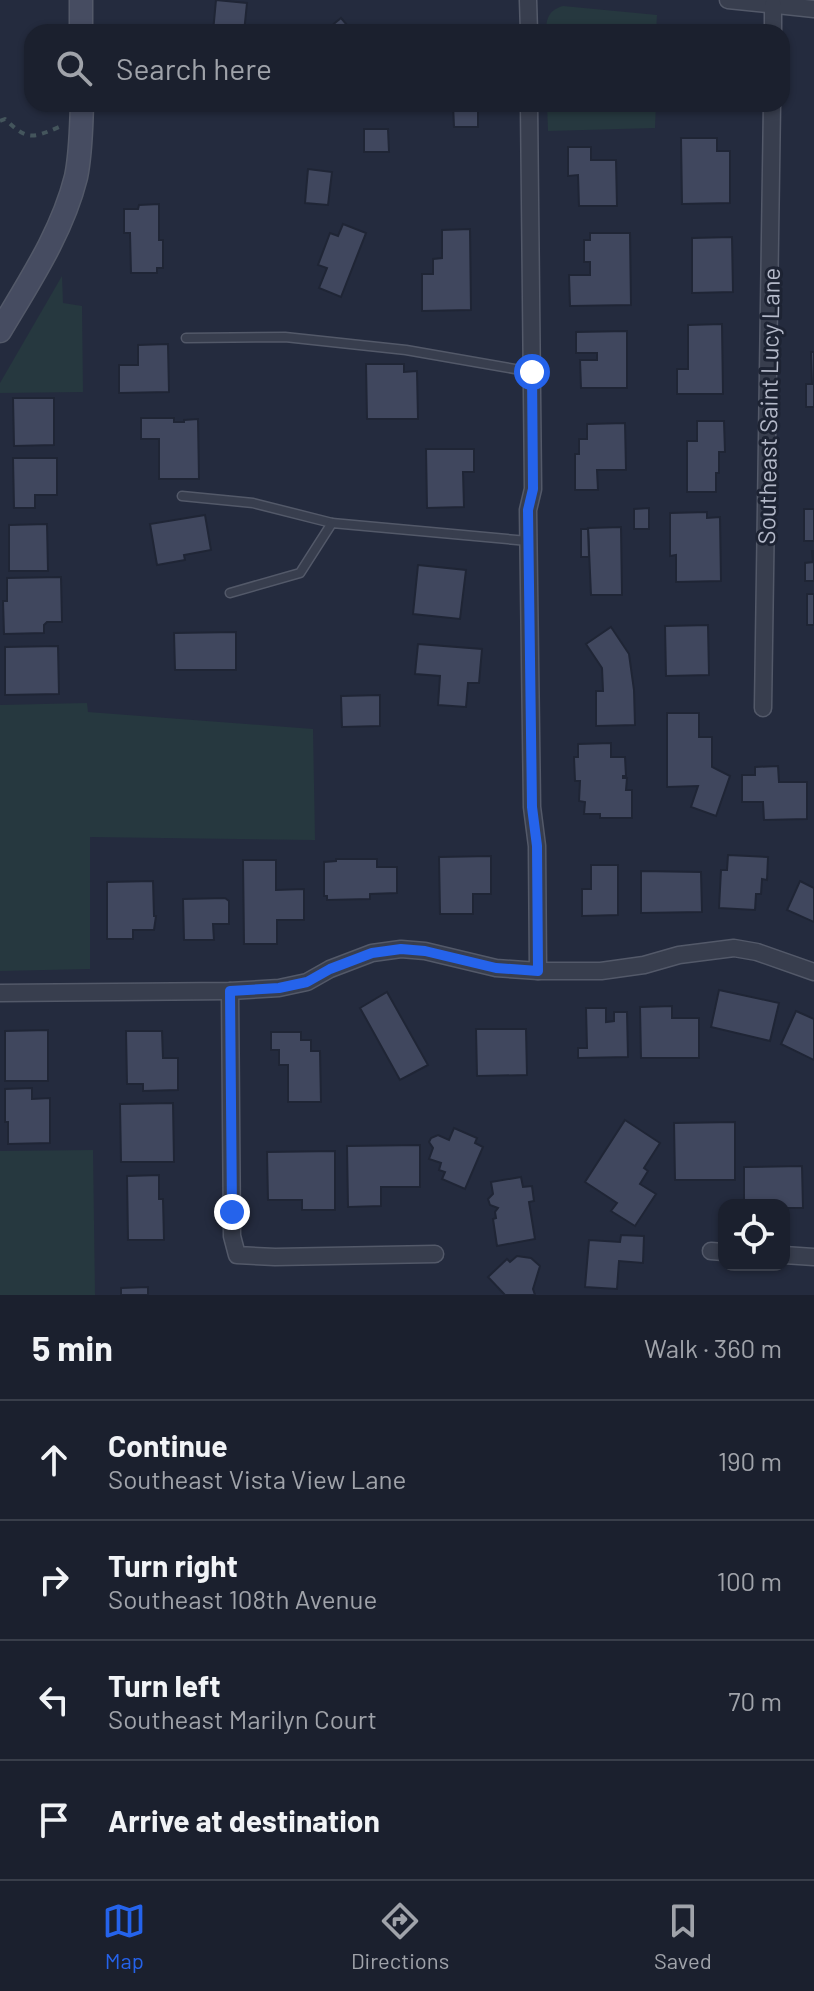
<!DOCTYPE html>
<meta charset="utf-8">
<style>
:root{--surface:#1b202e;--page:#282d3a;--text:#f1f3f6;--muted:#a0a3aa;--line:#393e4a;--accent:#2563eb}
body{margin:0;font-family:Barlow,sans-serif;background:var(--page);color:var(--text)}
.controls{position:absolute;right:24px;bottom:24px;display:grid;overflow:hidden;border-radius:16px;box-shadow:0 2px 6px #0004}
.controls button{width:72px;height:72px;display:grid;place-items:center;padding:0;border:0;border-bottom:2px solid var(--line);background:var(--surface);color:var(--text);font:40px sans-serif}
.stop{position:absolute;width:24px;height:24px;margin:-18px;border:6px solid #2563eb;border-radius:50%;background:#fff}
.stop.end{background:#2563eb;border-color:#fff;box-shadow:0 2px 8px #0008}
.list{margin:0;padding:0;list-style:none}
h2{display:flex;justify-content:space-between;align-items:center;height:104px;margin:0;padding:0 32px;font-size:34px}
h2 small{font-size:26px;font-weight:400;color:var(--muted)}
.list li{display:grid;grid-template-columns:52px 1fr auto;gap:24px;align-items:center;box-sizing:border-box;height:120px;padding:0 32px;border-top:2px solid var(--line)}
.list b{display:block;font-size:30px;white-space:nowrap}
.list p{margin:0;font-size:26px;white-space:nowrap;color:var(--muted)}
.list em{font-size:26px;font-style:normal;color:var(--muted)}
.icon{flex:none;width:44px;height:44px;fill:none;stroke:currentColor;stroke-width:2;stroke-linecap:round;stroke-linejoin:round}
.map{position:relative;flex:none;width:814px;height:1295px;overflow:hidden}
.search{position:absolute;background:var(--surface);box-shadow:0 2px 6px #0004;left:24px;right:24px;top:24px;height:88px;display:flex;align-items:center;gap:20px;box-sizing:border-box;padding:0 28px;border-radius:24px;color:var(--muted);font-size:30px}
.sheet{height:584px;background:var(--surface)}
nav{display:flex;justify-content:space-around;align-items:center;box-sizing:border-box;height:112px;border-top:2px solid var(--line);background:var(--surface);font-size:22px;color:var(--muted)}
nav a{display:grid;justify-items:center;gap:4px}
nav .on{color:var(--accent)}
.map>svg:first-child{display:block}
.green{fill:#26383f}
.building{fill:#40475e;stroke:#1f2535;stroke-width:2}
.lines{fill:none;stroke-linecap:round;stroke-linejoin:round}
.lane-casing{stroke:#535969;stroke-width:11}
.street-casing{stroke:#535969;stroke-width:19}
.secondary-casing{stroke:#535969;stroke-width:25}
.path{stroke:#44555c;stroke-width:4;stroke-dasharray:6 6;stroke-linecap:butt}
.lane{stroke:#383e4e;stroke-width:8}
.street{stroke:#383e4e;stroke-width:16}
.secondary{stroke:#464c61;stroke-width:22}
.route{stroke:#2563eb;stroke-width:10}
.labels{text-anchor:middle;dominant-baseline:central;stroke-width:6;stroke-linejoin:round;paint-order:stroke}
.street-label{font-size:24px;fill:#b4b9c9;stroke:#1d2333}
</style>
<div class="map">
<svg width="814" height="1295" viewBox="0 0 814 1295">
<rect width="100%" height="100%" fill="#242b3e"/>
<g class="green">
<path d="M563 6 657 15 656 32H546C546 18 549 10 563 6Z"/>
<polygon points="547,104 656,104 655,128 548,131"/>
<polygon points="62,276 63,303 82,306 83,392 0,393 0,383"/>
<polygon points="87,703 88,712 313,729 315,840 90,837 90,969 0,971 0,705"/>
<polygon points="93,1150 95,1295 0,1295 0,1151"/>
</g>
<g class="building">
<polygon points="216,0 247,3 244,32 213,32"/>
<polygon points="341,18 353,32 324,32"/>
<polygon points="453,104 478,104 478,127 454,127"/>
<rect x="687" y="104" width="19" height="7"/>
<polygon points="364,129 388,129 389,152 364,152"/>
<polygon points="681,138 717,138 717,151 730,151 730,203 682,204"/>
<polygon points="568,147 591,147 591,160 616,160 617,206 579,206 578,175 568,176"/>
<polygon points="308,169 332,172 328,205 305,203"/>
<polygon points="159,204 159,240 163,240 163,268 157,268 157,273 131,273 130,233 124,233 124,209 138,209 139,205"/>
<polygon points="343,224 366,233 341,297 319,288 327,268 318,265 330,233 338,236"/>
<polygon points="470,229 471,310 422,311 422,274 433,274 433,259 442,258 442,230"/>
<polygon points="590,233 630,233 631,305 570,306 569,275 590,275 590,262 584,262 584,240 590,240"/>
<polygon points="732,237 733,292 692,293 692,238"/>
<polygon points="722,324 723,394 677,394 677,369 688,369 688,325"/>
<polygon points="627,331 627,388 581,388 580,360 597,360 597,353 576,353 576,332"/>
<polygon points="168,344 169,392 119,393 119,365 138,365 138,345"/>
<polygon points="811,352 814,352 814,407 806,407 806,384 812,384"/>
<polygon points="366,364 404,364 404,372 417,371 418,419 367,419"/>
<polygon points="13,398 54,398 54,445 14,446"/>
<polygon points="141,418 174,418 174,422 184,422 184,420 198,419 199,479 159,479 159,439 141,439"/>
<polygon points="697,421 724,421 725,452 719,452 719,473 716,473 716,492 687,492 687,441 697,441"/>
<polygon points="625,423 626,470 597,470 598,490 575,490 575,454 579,454 579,439 587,439 587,424"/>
<polygon points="426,449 474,449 474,472 463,472 464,507 427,508"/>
<polygon points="13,458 57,458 57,495 35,495 35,508 14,508"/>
<polygon points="649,508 649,529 634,529 634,509"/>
<rect x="804" y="509" width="10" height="32"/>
<polygon points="707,512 707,518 720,517 721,581 676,582 676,555 670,556 670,513"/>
<polygon points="205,515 211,550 184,555 185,560 157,565 150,524"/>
<polygon points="47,524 48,571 9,571 9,525"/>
<polygon points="621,527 622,595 591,595 588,528"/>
<polygon points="581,529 588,529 589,557 581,557"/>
<polygon points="812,551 814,551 814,581 805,581 805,563 813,562"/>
<polygon points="418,565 466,570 460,619 413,614"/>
<polygon points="61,577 62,622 47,622 44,625 44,633 4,634 3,601 7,601 7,578"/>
<rect x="807" y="594" width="7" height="31"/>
<polygon points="708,625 709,675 666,676 665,626"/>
<polygon points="611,627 629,654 634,690 635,725 596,726 596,691 603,691 602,668 586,644"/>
<polygon points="236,632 236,670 175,670 174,633"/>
<polygon points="418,644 482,649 479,683 468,683 466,707 438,705 440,676 415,674"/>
<polygon points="58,646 59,694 5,695 5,647"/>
<polygon points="380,695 380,726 342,727 341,696"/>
<polygon points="667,713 699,713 699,737 712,737 712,767 730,776 716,816 691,807 698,786 667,787"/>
<polygon points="611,743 611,757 625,757 626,776 623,776 623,778 627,778 626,790 632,790 632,818 600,818 600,814 584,814 585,802 579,801 580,781 575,781 574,757 578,757 578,744"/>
<polygon points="778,766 779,782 807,782 807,819 764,820 763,802 742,802 742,775 755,775 755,767"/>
<polygon points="728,855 768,857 767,880 762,879 761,894 756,894 755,910 719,908 721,870 727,870"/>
<polygon points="491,856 491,894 473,894 473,914 440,914 439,857"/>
<polygon points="336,859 377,859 377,867 397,867 397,893 370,894 370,899 327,900 327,896 324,896 324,862 336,861"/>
<polygon points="243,860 276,860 276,890 304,889 304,920 277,920 277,944 244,944"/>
<polygon points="591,865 618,865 618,915 582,916 582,889 591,889"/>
<polygon points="641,871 701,872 702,912 641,913"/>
<polygon points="153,881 154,916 156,916 154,930 133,930 133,939 107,939 107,882"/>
<polygon points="800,881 814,888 814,922 787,910"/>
<polygon points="225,898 229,901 229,924 213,924 214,940 184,940 183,899"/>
<polygon points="719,990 779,1003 770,1041 711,1027"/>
<polygon points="387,992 428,1065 400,1080 360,1008"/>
<polygon points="672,1006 672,1018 699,1018 699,1058 641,1058 640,1007"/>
<polygon points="586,1008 606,1008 606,1022 614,1021 614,1012 627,1012 628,1057 578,1058 578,1048 587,1048"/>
<polygon points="796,1011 814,1019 814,1060 781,1044"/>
<polygon points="476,1029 526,1029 527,1075 477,1076"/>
<polygon points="48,1030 48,1081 5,1081 5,1031"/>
<polygon points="126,1031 162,1031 163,1058 178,1058 178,1090 143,1091 143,1084 127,1084"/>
<polygon points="271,1032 301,1032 301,1040 311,1040 311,1051 320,1051 321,1102 288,1102 288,1065 279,1065 279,1050 271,1050"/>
<polygon points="32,1088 32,1099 50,1098 50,1143 8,1144 8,1122 5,1122 5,1089"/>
<polygon points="173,1103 174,1162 121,1162 120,1104"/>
<polygon points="625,1120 660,1143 644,1168 648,1171 640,1184 656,1194 635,1226 611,1211 617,1203 585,1182"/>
<polygon points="735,1122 735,1180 675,1180 674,1123"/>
<polygon points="454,1128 477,1138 475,1143 483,1147 465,1189 442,1179 445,1172 439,1170 441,1163 429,1159 433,1148 429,1142 431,1138 438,1135 449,1140"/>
<polygon points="420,1145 420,1187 381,1187 381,1206 348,1207 347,1146"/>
<polygon points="335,1151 335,1210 302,1210 302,1200 268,1200 267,1152"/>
<polygon points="802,1166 803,1208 784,1208 784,1205 744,1205 744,1167"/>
<polygon points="159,1175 159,1199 163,1199 164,1240 128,1240 127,1176"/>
<polygon points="521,1177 523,1187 532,1186 534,1201 529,1202 535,1239 497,1246 493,1219 496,1218 495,1212 498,1208 490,1205 488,1199 493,1194 491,1182"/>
<polygon points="621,1235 644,1236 643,1263 619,1261 617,1289 585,1287 589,1240 620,1242"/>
<polygon points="517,1256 531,1258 540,1266 533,1289 535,1295 505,1295 488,1277 507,1259 510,1262"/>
<polygon points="148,1287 148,1295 121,1295 121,1288"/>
</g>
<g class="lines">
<g class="lane-casing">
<g id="lane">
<polyline points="186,338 285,337 406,350 532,372"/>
<polyline points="182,496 253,503 332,523"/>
<polyline points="230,593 300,573 332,523 528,541"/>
</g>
</g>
<g class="street-casing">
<g id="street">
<polyline points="528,0 529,32"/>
<polyline points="728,0 814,9"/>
<polyline points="773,32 773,5"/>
<polyline points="529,104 533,489 528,510 532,807 537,846 538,971"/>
<polyline points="763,708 772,104"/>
<polyline points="230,991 232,1236 237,1255 275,1257 435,1254"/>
<polyline points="0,993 230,991 279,988 307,982 330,969 372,953 401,949 425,951 496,968 538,971 601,971 644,965 679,955 734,948 757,952 814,972"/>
<polyline points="711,1251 724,1252"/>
<polyline points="784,1255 814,1257"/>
</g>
</g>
<g class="secondary-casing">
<g id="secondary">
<polyline points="81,0 81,32"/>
<path d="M0 331C29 282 62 233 76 177 81 153 81 129 82 104"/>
</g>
</g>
<path class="path" d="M0 121 5 119C27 140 31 139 59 127V124"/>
<use href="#lane" class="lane"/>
<use href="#street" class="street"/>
<use href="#secondary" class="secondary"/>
</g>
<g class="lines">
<polyline class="route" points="232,1212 230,991 279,988 307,982 330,969 372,953 401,949 425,951 496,968 538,971 537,846 532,807 528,510 533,489 532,372"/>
</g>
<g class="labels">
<g class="street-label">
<text transform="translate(768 406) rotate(-89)">Southeast Saint Lucy Lane</text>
</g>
</g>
</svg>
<div class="controls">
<button><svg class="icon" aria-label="locate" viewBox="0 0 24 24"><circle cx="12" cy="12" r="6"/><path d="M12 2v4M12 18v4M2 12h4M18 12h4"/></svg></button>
</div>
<div class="stop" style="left:532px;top:372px"></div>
<div class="stop end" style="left:232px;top:1212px"></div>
<div class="search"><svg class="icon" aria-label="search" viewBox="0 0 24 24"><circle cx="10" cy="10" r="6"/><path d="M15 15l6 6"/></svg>Search here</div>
</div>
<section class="sheet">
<h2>5 min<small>Walk · 360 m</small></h2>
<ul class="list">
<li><svg class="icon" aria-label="ahead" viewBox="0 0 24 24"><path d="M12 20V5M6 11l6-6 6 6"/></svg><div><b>Continue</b><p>Southeast Vista View Lane</p></div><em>190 m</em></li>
<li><svg class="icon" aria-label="right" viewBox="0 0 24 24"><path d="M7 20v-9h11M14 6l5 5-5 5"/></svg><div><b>Turn right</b><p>Southeast 108th Avenue</p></div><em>100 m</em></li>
<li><svg class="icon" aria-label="left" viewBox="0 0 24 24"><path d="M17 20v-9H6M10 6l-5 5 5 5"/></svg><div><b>Turn left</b><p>Southeast Marilyn Court</p></div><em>70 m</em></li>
<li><svg class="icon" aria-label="arrive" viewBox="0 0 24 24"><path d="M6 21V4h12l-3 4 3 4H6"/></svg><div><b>Arrive at destination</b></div></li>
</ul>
</section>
<nav>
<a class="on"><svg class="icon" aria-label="map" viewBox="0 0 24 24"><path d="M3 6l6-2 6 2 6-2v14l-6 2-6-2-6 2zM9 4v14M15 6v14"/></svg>Map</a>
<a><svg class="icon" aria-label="directions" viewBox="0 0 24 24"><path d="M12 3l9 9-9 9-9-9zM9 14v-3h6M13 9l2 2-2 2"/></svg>Directions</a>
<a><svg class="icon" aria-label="saved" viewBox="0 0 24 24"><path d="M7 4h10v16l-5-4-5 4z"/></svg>Saved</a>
</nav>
